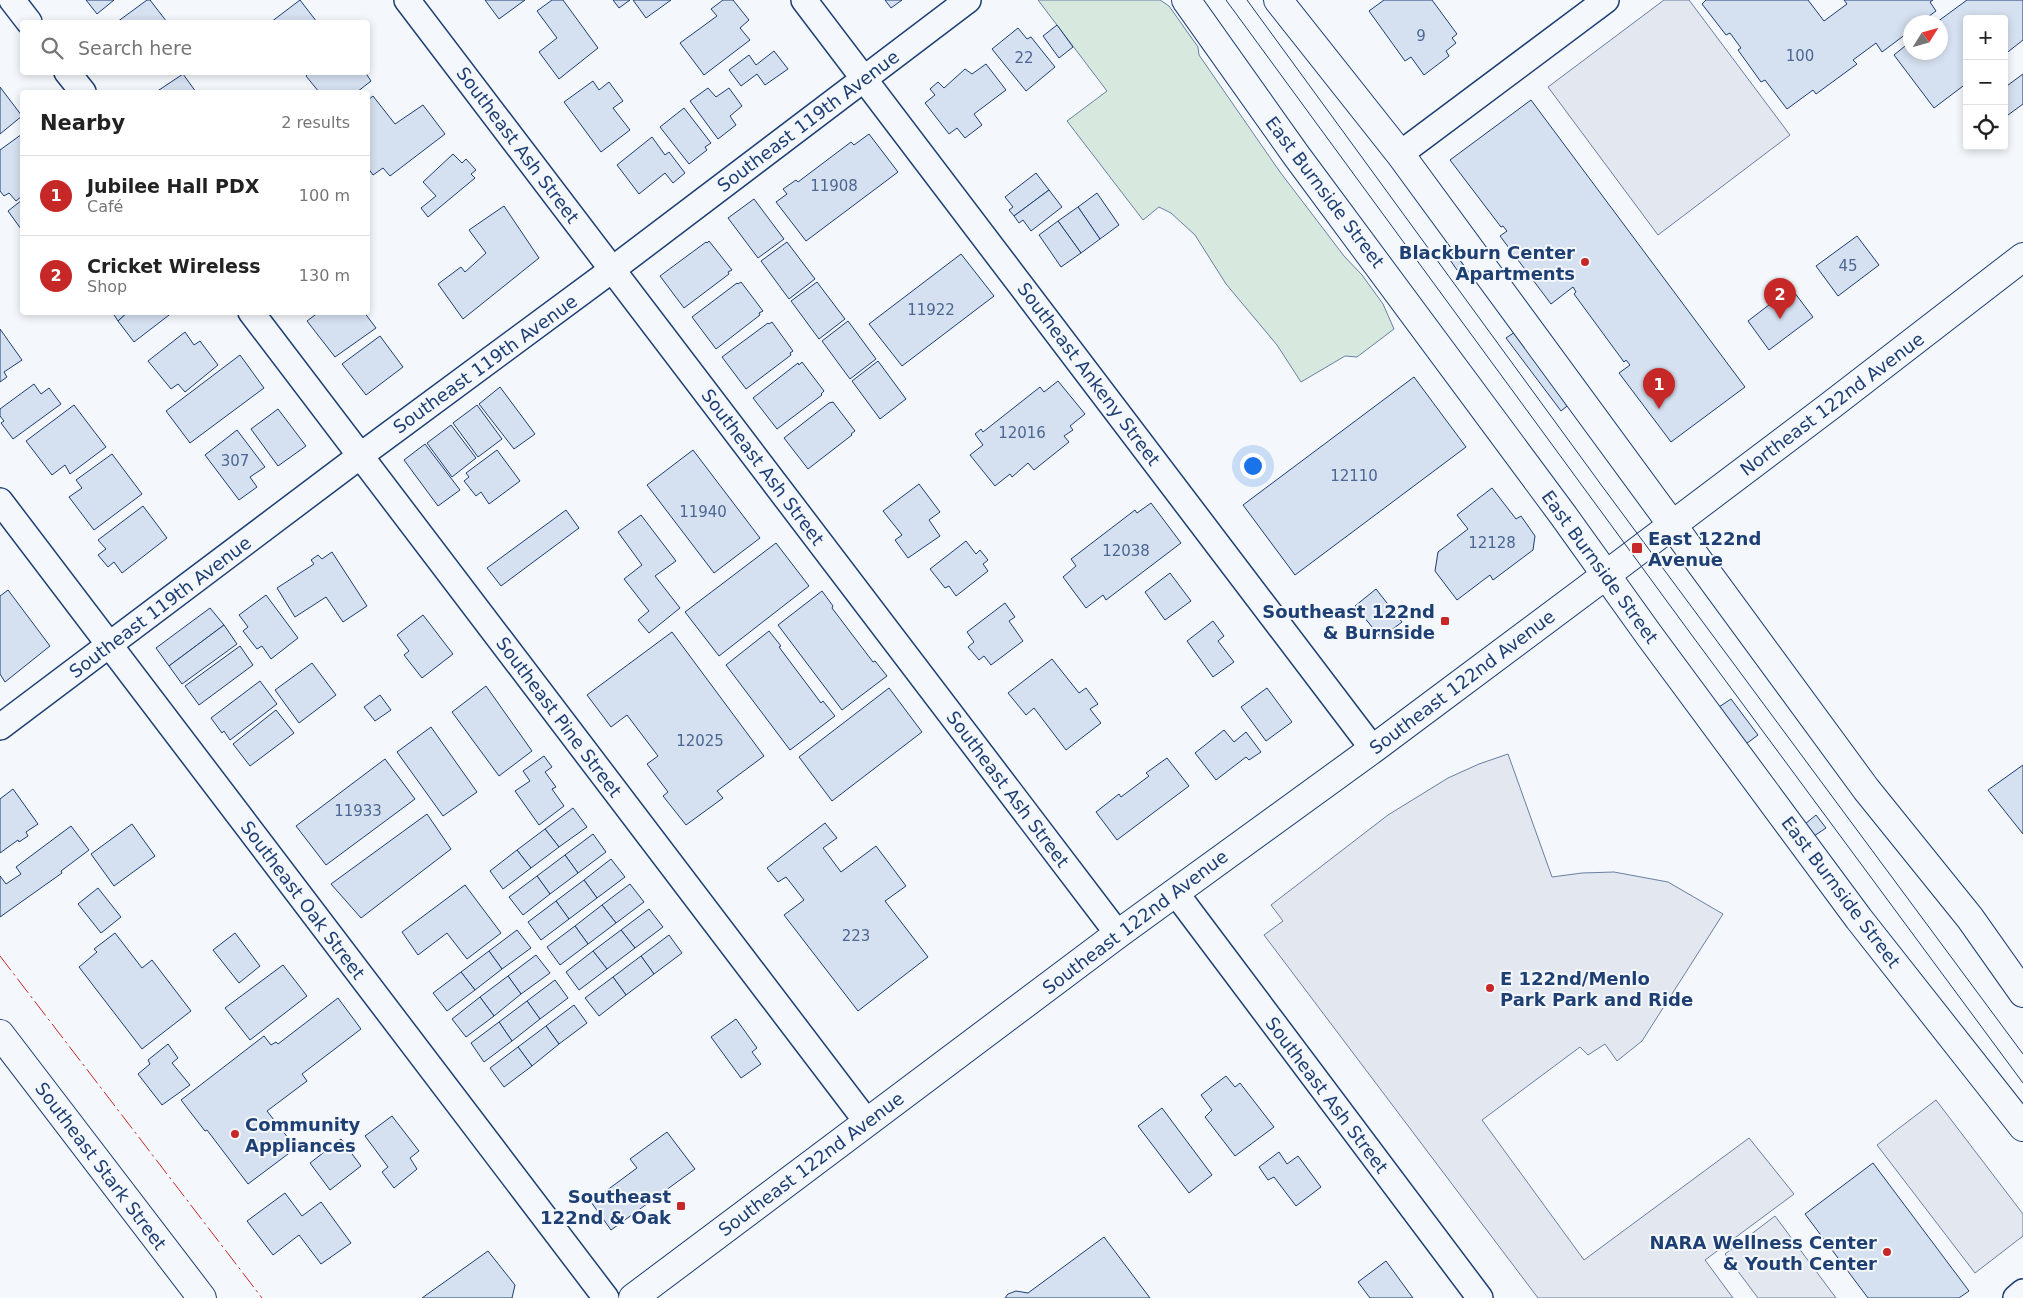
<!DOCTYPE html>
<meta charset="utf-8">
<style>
:root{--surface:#fff;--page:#f2f2f2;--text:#222;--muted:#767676;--line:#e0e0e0;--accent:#c62828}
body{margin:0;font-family:"DejaVu Sans",sans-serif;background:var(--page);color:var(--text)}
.controls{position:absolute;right:15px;top:15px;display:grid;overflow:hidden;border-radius:5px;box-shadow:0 2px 8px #0003}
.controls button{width:45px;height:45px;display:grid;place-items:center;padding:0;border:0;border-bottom:1px solid var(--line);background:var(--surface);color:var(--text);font:25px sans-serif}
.compass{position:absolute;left:1903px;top:15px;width:45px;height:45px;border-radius:50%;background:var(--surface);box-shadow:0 2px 8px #0003;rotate:53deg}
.you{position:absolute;left:1252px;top:465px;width:18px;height:18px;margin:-12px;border:4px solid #fff;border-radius:50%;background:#1a73e8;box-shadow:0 0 0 8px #1a73e833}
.badge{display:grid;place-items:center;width:32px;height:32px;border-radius:50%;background:var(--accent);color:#fff;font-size:16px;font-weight:700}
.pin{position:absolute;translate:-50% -41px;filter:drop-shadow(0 1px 2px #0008)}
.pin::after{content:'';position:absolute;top:26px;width:18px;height:15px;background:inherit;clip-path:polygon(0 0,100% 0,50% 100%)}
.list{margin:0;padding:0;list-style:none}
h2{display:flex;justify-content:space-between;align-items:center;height:65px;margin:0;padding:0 20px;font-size:21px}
h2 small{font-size:16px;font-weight:400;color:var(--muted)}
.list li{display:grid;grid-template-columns:32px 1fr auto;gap:15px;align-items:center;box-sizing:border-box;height:80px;padding:0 20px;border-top:1px solid var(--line)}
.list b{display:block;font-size:19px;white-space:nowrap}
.list p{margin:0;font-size:16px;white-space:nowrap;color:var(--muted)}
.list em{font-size:16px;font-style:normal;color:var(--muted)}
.icon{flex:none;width:28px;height:28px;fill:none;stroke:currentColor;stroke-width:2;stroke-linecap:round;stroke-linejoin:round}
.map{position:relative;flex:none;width:2023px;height:1298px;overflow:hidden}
.search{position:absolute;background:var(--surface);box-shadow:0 2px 8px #0003;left:20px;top:20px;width:350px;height:55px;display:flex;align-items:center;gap:12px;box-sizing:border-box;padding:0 18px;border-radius:5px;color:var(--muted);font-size:19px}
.panel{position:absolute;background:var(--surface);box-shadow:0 2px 8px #0003;left:20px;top:90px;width:350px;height:225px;border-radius:5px}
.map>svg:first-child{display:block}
.green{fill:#d7e8df;stroke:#687fa3}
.parking{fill:#e3e8f0;stroke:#687fa3}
.building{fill:#d5e0f0;stroke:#1d3f73}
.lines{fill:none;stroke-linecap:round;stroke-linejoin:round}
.street-casing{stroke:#1d3f73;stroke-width:28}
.secondary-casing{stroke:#1d3f73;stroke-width:30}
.primary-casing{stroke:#1d3f73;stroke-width:30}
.street{stroke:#f4f7fb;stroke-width:25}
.secondary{stroke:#f4f7fb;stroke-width:28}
.primary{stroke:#f4f7fb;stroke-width:28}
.tram{stroke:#1d3f73;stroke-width:1}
.power{stroke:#c62828;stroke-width:1;stroke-dasharray:18 4 2.5 4;stroke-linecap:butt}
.poi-dot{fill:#c62828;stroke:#f4f7fb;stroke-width:2}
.labels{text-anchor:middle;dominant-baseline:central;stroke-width:4;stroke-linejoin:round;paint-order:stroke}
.number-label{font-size:15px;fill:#4b6792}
.street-label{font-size:18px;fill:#1d3f73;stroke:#f4f7fb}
.poi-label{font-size:18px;font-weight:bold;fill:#1d3f73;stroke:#f4f7fb;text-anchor:end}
</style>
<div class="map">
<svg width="2023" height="1298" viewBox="0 0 2023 1298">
<rect width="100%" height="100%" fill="#f4f7fb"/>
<polygon class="green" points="1038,0 1160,0 1169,6 1198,47 1199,55 1280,172 1344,256 1362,275 1383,304 1394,329 1357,357 1345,356 1301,382 1277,345 1226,284 1195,235 1171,213 1159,207 1143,220 1067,121 1107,91"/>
<g class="parking">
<polygon points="1664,0 1689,0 1790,135 1658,235 1548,87"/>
<polygon points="1508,754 1552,877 1582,873 1614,872 1668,882 1723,914 1642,1041 1617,1061 1605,1044 1588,1055 1580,1047 1482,1120 1584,1260 1749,1138 1794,1194 1705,1260 1733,1298 1538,1298 1264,935 1283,921 1271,905 1388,815 1448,778 1479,764"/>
<polygon points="1936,1100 2023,1214 2023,1236 1975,1273 1877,1145"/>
<polygon points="1775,1216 1836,1298 1758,1298 1725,1254"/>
</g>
<g class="building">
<polygon points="86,0 114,0 97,14"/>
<polygon points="147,0 150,0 167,22 117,22"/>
<polygon points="300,0 317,22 271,22"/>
<polygon points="485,0 525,0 499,19"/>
<polygon points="552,0 563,0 598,48 559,79 539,52 557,38 537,11"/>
<polygon points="613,0 630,0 619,8"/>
<polygon points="633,0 671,0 646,18"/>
<polygon points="723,0 733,0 749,20 740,28 750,40 704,75 680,43 717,16 711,9"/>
<polygon points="885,0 902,0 891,8"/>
<polygon points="1384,0 1432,0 1457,34 1452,38 1456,43 1446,51 1449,56 1424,75 1411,57 1405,61 1369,11"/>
<polygon points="1706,0 1808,0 1824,21 1847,4 1844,0 1933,0 1930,2 1936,11 1921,22 1910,22 1910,31 1882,52 1876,43 1853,60 1857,64 1816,94 1813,90 1787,109 1765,80 1761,82 1738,50 1741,48 1730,33 1726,35 1702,4"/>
<polygon points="1967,0 2023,0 2023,40 2004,55 2004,19 1967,19 1967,83 1934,108 1894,55 1910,42 1910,52 1940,52 1940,22 1937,22"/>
<polygon points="1057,25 1073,47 1059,58 1043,36"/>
<polygon points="1018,28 1027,39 1031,37 1055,67 1026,91 992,49"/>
<polygon points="774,51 788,69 765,85 757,74 741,86 729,70 749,55 756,65"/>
<polygon points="986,64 1006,90 974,114 982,125 965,138 957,128 949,134 925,103 935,95 930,89 938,82 944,88 965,69 972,74"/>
<polygon points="310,72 365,72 371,81 357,92 319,92 306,76"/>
<polygon points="183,74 196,92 156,92"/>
<polygon points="2023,74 2023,104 2004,118 2004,88"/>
<polygon points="593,81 599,90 609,82 623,101 613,108 630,130 601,152 564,102"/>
<polygon points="0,87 22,116 0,134"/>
<polygon points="708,88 716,97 729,88 742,106 730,116 736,125 718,139 690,101"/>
<polygon points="373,96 395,124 423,105 445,134 390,176 383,168 373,175 368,168 368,100"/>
<polygon points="1531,100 1745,387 1671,442 1619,373 1630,365 1626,360 1624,362 1574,294 1576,292 1573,287 1551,304 1500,236 1507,231 1503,226 1501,227 1450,160"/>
<polygon points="684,108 711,143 705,147 707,150 689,164 660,127"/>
<polygon points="22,134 22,196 16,201 9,193 4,196 0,191 0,150"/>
<polygon points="869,134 898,172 806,241 776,202 787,194 783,189 796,180 798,182 851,142 854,145"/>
<polygon points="652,137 665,155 669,152 685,173 673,183 665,173 639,194 617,165"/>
<polygon points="453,154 462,163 466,159 476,170 471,174 475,178 428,217 421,208 436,196 423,182"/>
<polygon points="1036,173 1049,190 1014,216 1009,210 1013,207 1005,197"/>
<polygon points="1049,190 1062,207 1031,231 1023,220 1019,223 1014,216"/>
<polygon points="1097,193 1119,225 1100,239 1078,207"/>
<polygon points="754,199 784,239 758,258 728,218"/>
<polygon points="22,200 22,228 21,229 8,211"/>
<polygon points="504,206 539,258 463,319 438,284 461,267 465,272 486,253 469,230"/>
<polygon points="1078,207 1100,239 1081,253 1058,221"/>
<polygon points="1058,221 1081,253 1061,267 1039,235"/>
<polygon points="1857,236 1879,265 1838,296 1816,266"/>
<polygon points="709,241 732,270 728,272 729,274 684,308 660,276 706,242 707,243"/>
<polygon points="787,242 815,279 789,299 761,261"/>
<polygon points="1459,249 1469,261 1457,270 1448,257"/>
<polygon points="961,254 994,296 902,366 869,324"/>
<polygon points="741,282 763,311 759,313 760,315 716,349 692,317 737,283 738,284"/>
<polygon points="817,282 845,319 819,339 791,301"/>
<polygon points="1791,288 1813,317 1769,350 1748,321"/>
<polygon points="112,312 128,312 118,321"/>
<polygon points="128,312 173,312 134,342 118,321"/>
<polygon points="319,312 364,312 376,328 335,357 307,321"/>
<polygon points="848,321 876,359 850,379 822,341"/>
<polygon points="772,322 793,351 790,353 791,355 746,389 722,357 768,323 769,324"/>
<polygon points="0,329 22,360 4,372 7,377 0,382"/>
<polygon points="1518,330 1572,402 1561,411 1506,338"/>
<polygon points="185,332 194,345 200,341 218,365 185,392 178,384 171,389 148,361"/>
<polygon points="380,336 403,367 366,395 342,364"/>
<polygon points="240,355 264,388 190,443 166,411"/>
<polygon points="878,361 906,399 880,419 852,381"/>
<polygon points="802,362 824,391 821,394 822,395 777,429 753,398 798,363 799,365"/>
<polygon points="1414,377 1466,447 1295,575 1243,505"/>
<polygon points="1058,381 1085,414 1070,426 1073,430 1064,436 1069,442 1034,470 1028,463 1012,477 1010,474 995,486 970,455 983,445 975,434 981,429 983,432 1040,387 1044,392"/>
<polygon points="34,384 41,394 49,388 61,404 13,439 1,423 4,421 0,416 0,409"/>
<polygon points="500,387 535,434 514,449 479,404"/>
<polygon points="833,402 855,431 851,434 852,435 808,469 784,438 829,403"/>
<polygon points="74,405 106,447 70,474 65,465 52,475 26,441"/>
<polygon points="477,405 502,439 478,457 453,423"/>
<polygon points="278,409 306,446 278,466 251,429"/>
<polygon points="451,425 476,458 452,477 427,443"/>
<polygon points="237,430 265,467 250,477 257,487 239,500 205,455"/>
<polygon points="425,444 460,490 438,506 404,460"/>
<polygon points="497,450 520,481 489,504 481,492 476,496 464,481 469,477 466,473"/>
<polygon points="693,450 760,538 714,573 647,485"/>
<polygon points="112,454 142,494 94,530 69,497 82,488 76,480"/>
<polygon points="919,484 940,512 929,520 940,536 908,558 895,540 902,535 883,511"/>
<polygon points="1492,488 1516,519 1521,516 1535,536 1533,550 1493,580 1490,575 1457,600 1435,571 1438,552 1468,529 1457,515"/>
<polygon points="1151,503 1181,543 1106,600 1103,595 1086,608 1063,577 1076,566 1071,559 1135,510 1137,513"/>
<polygon points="143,506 167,538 122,573 114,562 108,567 98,555 106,549 98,540"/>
<polygon points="566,510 579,528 501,586 487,568"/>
<polygon points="641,515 676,561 655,576 680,608 649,633 638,620 649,611 624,579 642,565 618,532"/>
<polygon points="966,541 976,554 980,550 988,560 983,564 988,571 956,596 949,586 945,588 930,569"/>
<polygon points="776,543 809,586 719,656 685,612"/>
<polygon points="332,552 367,606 343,622 326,597 295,617 277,588 314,564 311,560 318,555 322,559"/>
<polygon points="1170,573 1191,601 1165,620 1145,592"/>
<polygon points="1376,589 1402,622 1381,638 1355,606"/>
<polygon points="8,590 50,646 5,682 0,674 0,596"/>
<polygon points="822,591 833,606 832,608 873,662 875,661 887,676 842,710 778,625"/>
<polygon points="266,595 298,638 271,659 262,646 257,649 243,631 248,627 239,615"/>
<polygon points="1005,603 1015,617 1009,621 1023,641 991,665 984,656 979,660 968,647 974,642 967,632"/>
<polygon points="210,608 224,625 169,666 156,648"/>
<polygon points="423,615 453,654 422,678 404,655 409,651 397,635"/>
<polygon points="1213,621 1224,636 1218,641 1234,662 1213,677 1187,641"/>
<polygon points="224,625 237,644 182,684 169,666"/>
<polygon points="769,631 781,646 779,647 821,703 823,701 835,716 790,750 726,665"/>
<polygon points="672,632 764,756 717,791 723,798 686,825 663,796 668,792 647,764 658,756 627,715 611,727 587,695"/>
<polygon points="240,646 253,665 199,705 185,686"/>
<polygon points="1052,659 1079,693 1086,688 1098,704 1090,709 1101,723 1066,750 1034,708 1026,715 1008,693"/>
<polygon points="312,663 336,695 299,723 275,690"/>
<polygon points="260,681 277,704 230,740 224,731 222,733 211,718"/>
<polygon points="486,686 532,751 499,776 452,712"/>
<polygon points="889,688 922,732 832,801 799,757"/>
<polygon points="1267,688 1292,722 1266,741 1241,707"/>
<polygon points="380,695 391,710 375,721 364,707"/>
<polygon points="1731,699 1758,735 1746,744 1719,707"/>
<polygon points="276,710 294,733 250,766 233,744"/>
<polygon points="431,727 477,792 443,816 397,752"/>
<polygon points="1224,730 1234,742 1246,732 1261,752 1249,760 1246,757 1216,780 1195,753"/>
<polygon points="544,756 552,767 545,772 556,787 552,789 564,806 539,825 515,791 530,781 523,771"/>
<polygon points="1167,758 1189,786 1117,840 1096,812 1119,794 1121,797 1149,776 1146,773"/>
<polygon points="385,759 415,799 326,865 296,826"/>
<polygon points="2023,765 2023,834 1988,790"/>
<polygon points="13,789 38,824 26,832 28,836 19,842 18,840 0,853 0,799"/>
<polygon points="573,808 587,827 559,847 545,829"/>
<polygon points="427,814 451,849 361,918 331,884"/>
<polygon points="1816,815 1826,828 1814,836 1805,824"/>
<polygon points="825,823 837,838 823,848 841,872 876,846 906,886 885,901 928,957 858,1011 784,915 804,900 786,877 778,882 767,868"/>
<polygon points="132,824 155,856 114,886 91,854"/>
<polygon points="71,826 89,850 61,871 62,873 0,917 0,876 6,884 21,874 16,867"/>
<polygon points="545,829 559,847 531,868 517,850"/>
<polygon points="593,834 606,852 578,873 565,855"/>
<polygon points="517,850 531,868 503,889 490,871"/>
<polygon points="565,855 578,873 550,894 537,876"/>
<polygon points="611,859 625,877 597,898 584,880"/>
<polygon points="537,876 550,894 523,915 509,897"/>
<polygon points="584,880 597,898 569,919 556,901"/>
<polygon points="630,884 644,902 616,923 602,905"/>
<polygon points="465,885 501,933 467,959 447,933 418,955 402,932"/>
<polygon points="98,888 121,917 101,933 78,904"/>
<polygon points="556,901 569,919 541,940 528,922"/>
<polygon points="602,905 616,923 588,944 575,926"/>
<polygon points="649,909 663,927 635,948 621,930"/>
<polygon points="575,926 588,944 560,965 547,947"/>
<polygon points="517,930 531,948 502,969 489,951"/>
<polygon points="621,930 635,948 607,969 593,951"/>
<polygon points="115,933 142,968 152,960 191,1011 142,1049 79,967 97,952 94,949"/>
<polygon points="235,933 260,966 239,983 213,950"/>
<polygon points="669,935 682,953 654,974 641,956"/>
<polygon points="489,951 502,969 475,990 461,972"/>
<polygon points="593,951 607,969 579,990 566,972"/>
<polygon points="536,955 550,973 521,994 508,976"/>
<polygon points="641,956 654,974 626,995 613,977"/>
<polygon points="283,965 307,996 250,1040 225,1008"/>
<polygon points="461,972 475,990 447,1011 433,993"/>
<polygon points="508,976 521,994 494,1016 480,997"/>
<polygon points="613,977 626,995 599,1016 585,998"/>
<polygon points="555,980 568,998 540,1019 527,1001"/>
<polygon points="480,997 494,1016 466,1037 452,1019"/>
<polygon points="338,998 361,1029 302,1074 307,1081 267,1111 296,1148 248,1184 207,1130 205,1131 181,1100 264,1036 271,1045 276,1042 278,1044"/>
<polygon points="527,1001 540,1019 512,1041 499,1022"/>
<polygon points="574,1005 587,1023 559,1044 546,1026"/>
<polygon points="736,1019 757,1048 752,1052 761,1064 741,1078 711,1037"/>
<polygon points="499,1022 512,1041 484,1062 471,1043"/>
<polygon points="546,1026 559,1044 532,1066 518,1047"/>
<polygon points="168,1044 178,1058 172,1063 190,1085 162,1105 138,1074 150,1064 148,1060"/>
<polygon points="518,1047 532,1066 504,1087 490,1068"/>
<polygon points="1226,1076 1235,1087 1240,1083 1274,1127 1235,1156 1205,1117 1212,1110 1201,1095"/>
<polygon points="1162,1108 1212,1175 1189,1193 1138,1126"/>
<polygon points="392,1116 419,1151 410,1158 417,1169 394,1188 382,1172 388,1167 365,1136"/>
<polygon points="667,1132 695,1169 611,1230 591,1202 637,1168 630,1159"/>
<polygon points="341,1139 361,1166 330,1190 310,1163"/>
<polygon points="1279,1152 1287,1164 1298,1156 1321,1187 1296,1206 1274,1177 1268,1180 1259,1167"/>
<polygon points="1873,1163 1969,1291 1959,1298 1868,1298 1805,1214"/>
<polygon points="285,1193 302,1216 321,1202 351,1243 321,1264 299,1235 273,1255 247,1221"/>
<polygon points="1104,1237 1150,1298 1005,1298 1008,1294 1016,1291 1028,1293"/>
<polygon points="488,1251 515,1285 512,1298 422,1298"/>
<polygon points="1386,1261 1413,1298 1370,1298 1358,1282"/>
</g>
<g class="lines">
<g class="street-casing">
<g id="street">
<polyline points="12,0 29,22"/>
<polyline points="407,0 1118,934"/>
<polyline points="804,0 1373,749"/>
<polyline points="67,72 83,92"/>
<polyline points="1400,154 1606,0"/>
<polyline points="251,312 867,1122"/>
<polyline points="0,501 606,1298"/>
<polyline points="0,727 360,456 613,269 968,0"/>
<polyline points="1175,892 1480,1298"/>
<polyline points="2016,1298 2023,1292"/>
</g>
</g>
<g class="secondary-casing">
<g id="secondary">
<polyline points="1186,0 1296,155 1563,515 1649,635 1859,919 2023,1127"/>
<polyline points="1278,0 1400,154 1866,789 1970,918 2023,993"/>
</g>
</g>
<g class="primary-casing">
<g id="primary">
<polyline points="0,1034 202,1298"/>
<polyline points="633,1298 1118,934 1373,749 1606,575 1830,406 2023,257"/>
</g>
</g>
<use href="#street" class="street"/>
<use href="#secondary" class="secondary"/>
<use href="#primary" class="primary"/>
<g class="tram">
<polyline points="1226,0 1688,630 2023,1083"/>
<polyline points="1247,0 1602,486 2023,1054"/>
</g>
<polyline class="power" points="0,956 262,1298"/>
</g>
<g class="poi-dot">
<circle cx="1585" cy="262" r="5"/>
<rect x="1631" y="542" width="12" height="12" rx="2.5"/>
<rect x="1440" y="616" width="10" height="10" rx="2.5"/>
<circle cx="1490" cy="988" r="5"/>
<circle cx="235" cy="1134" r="5"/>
<rect x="676" y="1201" width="10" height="10" rx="2.5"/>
<circle cx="1887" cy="1252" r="5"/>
</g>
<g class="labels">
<g class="number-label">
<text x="1421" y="36">9</text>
<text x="1800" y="56">100</text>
<text x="1024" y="58">22</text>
<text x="834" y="186">11908</text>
<text x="1848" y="266">45</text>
<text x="931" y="310">11922</text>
<text x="1022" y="433">12016</text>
<text x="235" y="461">307</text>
<text x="1354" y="476">12110</text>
<text x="703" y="512">11940</text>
<text x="1492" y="543">12128</text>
<text x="1126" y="551">12038</text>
<text x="700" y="741">12025</text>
<text x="358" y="811">11933</text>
<text x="856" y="936">223</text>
</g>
<g class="street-label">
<text transform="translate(808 121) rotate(-37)">Southeast 119th Avenue</text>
<text transform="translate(518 145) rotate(53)">Southeast Ash Street</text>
<text transform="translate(1325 192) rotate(53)">East Burnside Street</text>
<text transform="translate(485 364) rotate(-36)">Southeast 119th Avenue</text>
<text transform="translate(1089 374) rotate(53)">Southeast Ankeny Street</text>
<text transform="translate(1832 404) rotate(-37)">Northeast 122nd Avenue</text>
<text transform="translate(763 467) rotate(53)">Southeast Ash Street</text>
<text transform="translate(1600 567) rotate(54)">East Burnside Street</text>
<text transform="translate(160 607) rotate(-37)">Southeast 119th Avenue</text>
<text transform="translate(1462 682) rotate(-37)">Southeast 122nd Avenue</text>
<text transform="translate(559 717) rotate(53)">Southeast Pine Street</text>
<text transform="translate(1008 789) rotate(53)">Southeast Ash Street</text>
<text transform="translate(1841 892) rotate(53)">East Burnside Street</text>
<text transform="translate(303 900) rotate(53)">Southeast Oak Street</text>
<text transform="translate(1135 922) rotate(-37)">Southeast 122nd Avenue</text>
<text transform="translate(1327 1095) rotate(53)">Southeast Ash Street</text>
<text transform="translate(811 1164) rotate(-37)">Southeast 122nd Avenue</text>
<text transform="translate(101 1166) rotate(53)">Southeast Stark Street</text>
</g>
<g class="poi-label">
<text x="1575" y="252">Blackburn Center<tspan x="1575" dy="21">Apartments</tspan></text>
<text x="1648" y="538" text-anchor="start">East 122nd<tspan x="1648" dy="21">Avenue</tspan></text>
<text x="1435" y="611">Southeast 122nd<tspan x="1435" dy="21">&amp; Burnside</tspan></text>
<text x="1500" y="978" text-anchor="start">E 122nd/Menlo<tspan x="1500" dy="21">Park Park and Ride</tspan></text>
<text x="245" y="1124" text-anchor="start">Community<tspan x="245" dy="21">Appliances</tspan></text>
<text x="671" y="1196">Southeast<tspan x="671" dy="21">122nd &amp; Oak</tspan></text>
<text x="1877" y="1242">NARA Wellness Center<tspan x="1877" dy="21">&amp; Youth Center</tspan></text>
</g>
</g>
</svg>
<div class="controls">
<button>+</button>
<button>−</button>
<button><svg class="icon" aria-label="locate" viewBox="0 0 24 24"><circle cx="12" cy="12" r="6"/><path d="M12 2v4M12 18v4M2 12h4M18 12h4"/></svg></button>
</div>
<svg class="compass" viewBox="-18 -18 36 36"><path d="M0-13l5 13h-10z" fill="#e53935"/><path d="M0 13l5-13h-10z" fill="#767676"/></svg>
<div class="you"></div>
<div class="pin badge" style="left:1659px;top:409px">1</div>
<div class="pin badge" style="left:1780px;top:319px">2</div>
<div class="search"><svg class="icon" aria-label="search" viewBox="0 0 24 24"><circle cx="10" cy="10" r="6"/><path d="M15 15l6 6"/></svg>Search here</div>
<section class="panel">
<h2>Nearby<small>2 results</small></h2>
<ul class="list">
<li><span class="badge">1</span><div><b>Jubilee Hall PDX</b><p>Café</p></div><em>100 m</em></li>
<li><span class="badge">2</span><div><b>Cricket Wireless</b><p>Shop</p></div><em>130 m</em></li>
</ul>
</section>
</div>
